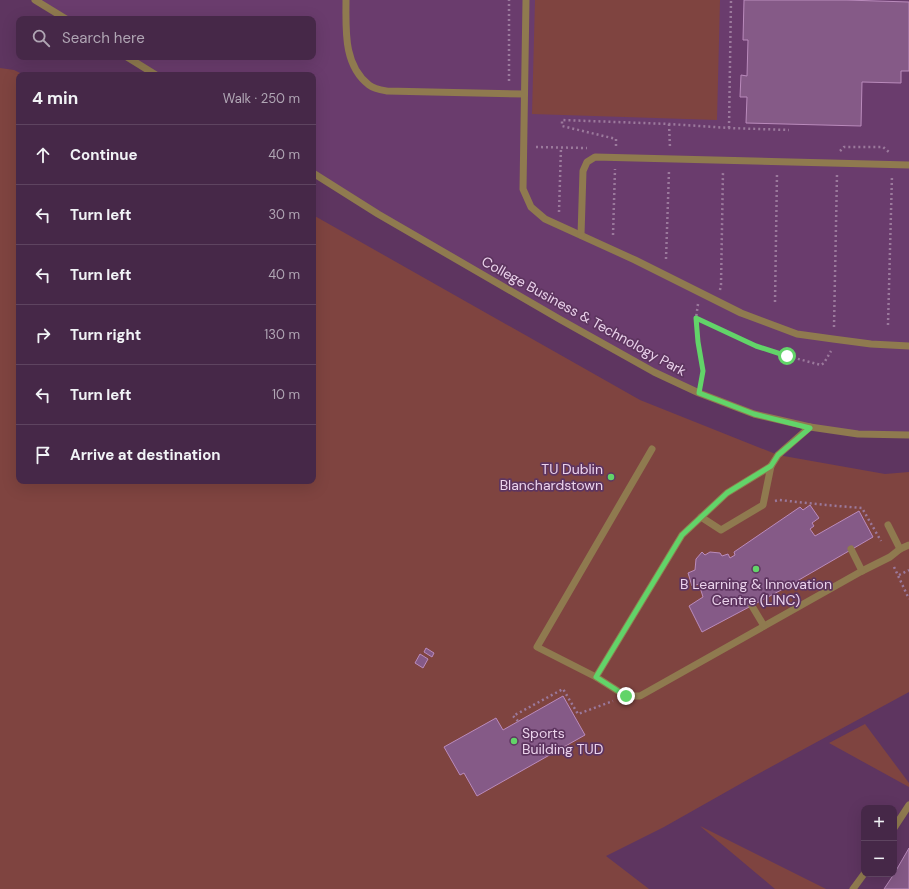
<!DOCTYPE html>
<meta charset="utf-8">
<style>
:root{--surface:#462848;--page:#4d304f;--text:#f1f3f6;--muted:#b0a6b4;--line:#5e4460}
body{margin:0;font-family:"DM Sans",sans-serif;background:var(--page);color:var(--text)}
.controls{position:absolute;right:12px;bottom:12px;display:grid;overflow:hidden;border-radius:8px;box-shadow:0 4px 16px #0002}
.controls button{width:36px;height:36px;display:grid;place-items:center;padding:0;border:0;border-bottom:1px solid var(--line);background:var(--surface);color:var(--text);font:20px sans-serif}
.stop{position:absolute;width:12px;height:12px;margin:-9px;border:3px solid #62d469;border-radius:50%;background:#fff}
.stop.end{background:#62d469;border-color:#fff;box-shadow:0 1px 4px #0008}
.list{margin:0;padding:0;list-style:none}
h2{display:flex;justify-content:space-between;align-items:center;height:52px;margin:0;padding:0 16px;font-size:17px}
h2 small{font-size:13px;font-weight:400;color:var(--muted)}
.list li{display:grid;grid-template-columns:26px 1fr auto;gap:12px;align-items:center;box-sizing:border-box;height:60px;padding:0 16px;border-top:1px solid var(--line)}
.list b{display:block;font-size:15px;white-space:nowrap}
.list em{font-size:13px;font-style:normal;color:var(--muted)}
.icon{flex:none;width:22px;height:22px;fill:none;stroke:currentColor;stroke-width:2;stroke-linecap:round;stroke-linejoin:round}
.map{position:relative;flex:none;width:909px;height:889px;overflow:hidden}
.search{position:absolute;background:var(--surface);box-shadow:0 4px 16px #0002;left:16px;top:16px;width:300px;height:44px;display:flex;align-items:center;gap:10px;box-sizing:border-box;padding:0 14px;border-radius:8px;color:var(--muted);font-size:15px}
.panel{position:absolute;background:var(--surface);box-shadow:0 4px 16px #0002;left:16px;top:72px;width:300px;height:412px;border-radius:8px}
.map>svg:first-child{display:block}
.built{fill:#6a3c6d}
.green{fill:#7f4440}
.building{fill:#855a87;stroke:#ba8bbc}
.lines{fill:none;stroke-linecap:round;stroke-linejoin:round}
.path{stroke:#9b799c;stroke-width:2.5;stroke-dasharray:2 3;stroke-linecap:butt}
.service{stroke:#8f7a4f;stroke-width:7}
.route{stroke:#62d469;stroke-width:5}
.poi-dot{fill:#62d469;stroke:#5e3560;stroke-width:1.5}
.labels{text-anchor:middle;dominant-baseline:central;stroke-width:3.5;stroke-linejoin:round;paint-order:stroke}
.street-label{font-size:14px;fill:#ebd3ec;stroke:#5e3560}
.poi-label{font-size:14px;fill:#ebd3ec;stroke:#5e3560;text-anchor:end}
</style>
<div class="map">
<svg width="909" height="889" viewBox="0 0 909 889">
<rect width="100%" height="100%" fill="#5e3560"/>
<polygon class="built" points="36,0 909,0 909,435 858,434 754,414 654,372 313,173 313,75 156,75 127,57 313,57 313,19 66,19"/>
<g class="green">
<polygon points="535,0 720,0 717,120 532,114"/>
<polygon points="0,68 14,70 24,75 19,75 19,481 313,481 313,215 640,400 778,455 885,474 909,472 909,692 756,775 664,827 606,856 649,889 0,889"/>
<polygon points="865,724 909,783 909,787 829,743"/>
<polygon points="700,826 826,889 775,889"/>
</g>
<g class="building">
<polygon points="744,0 846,0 909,2 909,71 901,71 901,83 862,82 861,126 746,123 747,97 740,97 741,75 747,76 748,40 743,40"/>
<polygon points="810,505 819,518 812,523 814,526 810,529 815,536 859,511 873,537 785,588 702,632 689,606 703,597 699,584 692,586 688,573 695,570 696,559 702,552 705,555 710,552 720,553 722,556 728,554 730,558 735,555 734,552 800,507 803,510"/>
<polygon points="426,648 434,653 432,657 424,652"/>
<polygon points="420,654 428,659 423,668 415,663"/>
<polygon points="563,696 585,735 477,796 464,773 460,775 444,747 496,718 503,730"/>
<polygon points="909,848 909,889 884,889 894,874"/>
</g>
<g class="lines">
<g class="path">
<polyline points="509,81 509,0"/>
<polyline points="669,124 670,148"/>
<polyline points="729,128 731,0"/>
<polyline points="616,146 616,139 562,126 562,120 669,124 729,128 789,130"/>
<polyline points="536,147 587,148"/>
<polyline points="840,151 844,147 883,147 889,152"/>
<polyline points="559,212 561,147"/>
<polyline points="613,235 615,169"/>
<polyline points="666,259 669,171"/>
<polyline points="720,290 721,285 723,171"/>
<polyline points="775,302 777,173"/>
<polyline points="698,304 696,318 698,342 703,371 701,381"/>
<polyline points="696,318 756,346 787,356 821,365 824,363 831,351"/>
<polyline points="888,325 892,175"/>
<polyline points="834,327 837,174"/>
<polyline points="775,501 779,500 826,505 862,508 881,541"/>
<polyline points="894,567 909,599"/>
<polyline points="899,575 909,570"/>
<polyline points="518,721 513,716 563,689 578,714 613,701"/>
</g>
<g class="service">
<polyline points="35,0 66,19"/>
<path d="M346 0C346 29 343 65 369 85 374 89 381 90 387 91L524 94"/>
<polyline points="526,0 523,189 531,207 545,219 635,260 741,313 797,334 833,339 871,344 909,346"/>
<polyline points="127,57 156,75"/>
<polyline points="313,173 378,214 561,320 654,372 699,393 754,414 810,427 858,434 909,435"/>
<polyline points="581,235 583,171 587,162 595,157 909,165"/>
<polyline points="810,427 778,455 771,466 727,493 682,535 596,677 626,696 640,696 862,571 890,557 900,549 909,545"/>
<polyline points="701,517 721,530 763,505 771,466"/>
<polyline points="888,525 900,549"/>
<polyline points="851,549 862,571"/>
<polyline points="752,606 764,626"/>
<polyline points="596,677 537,647 652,449"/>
<polyline points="894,828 909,805"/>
<polyline points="853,889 864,874"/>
</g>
</g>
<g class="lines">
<polyline class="route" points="626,696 596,677 682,535 727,493 771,466 778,455 810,428 754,414 699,393 703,371 698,342 696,318 756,346 787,356"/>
</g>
<g class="poi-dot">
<circle cx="611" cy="477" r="4"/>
<circle cx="756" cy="569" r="4"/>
<circle cx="514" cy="741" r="4"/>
</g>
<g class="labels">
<g class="street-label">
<text transform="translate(584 316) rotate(29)">College Business &amp; Technology Park</text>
</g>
<g class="poi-label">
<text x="603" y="469">TU Dublin<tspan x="603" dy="16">Blanchardstown</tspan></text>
<text x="756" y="584" text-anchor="middle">B Learning &amp; Innovation<tspan x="756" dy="16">Centre (LINC)</tspan></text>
<text x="522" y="733" text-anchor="start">Sports<tspan x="522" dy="16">Building TUD</tspan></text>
</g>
</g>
</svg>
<div class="controls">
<button>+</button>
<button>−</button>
</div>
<div class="stop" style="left:787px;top:356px"></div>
<div class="stop end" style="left:626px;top:696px"></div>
<div class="search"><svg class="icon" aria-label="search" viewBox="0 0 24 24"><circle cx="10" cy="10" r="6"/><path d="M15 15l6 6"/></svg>Search here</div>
<section class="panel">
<h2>4 min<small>Walk · 250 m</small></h2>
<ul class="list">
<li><svg class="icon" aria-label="ahead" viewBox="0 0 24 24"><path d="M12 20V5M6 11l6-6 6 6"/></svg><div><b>Continue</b></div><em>40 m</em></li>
<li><svg class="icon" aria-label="left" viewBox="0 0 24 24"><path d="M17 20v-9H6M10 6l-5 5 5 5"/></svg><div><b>Turn left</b></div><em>30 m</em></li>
<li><svg class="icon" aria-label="left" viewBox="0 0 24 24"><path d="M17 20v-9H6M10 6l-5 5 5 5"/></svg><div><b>Turn left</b></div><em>40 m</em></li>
<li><svg class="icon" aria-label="right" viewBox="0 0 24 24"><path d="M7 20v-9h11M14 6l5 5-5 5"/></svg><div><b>Turn right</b></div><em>130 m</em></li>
<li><svg class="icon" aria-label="left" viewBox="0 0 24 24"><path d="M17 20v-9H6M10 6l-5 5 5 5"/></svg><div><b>Turn left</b></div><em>10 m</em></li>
<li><svg class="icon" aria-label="arrive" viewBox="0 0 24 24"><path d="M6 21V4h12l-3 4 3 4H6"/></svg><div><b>Arrive at destination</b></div></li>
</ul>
</section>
</div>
